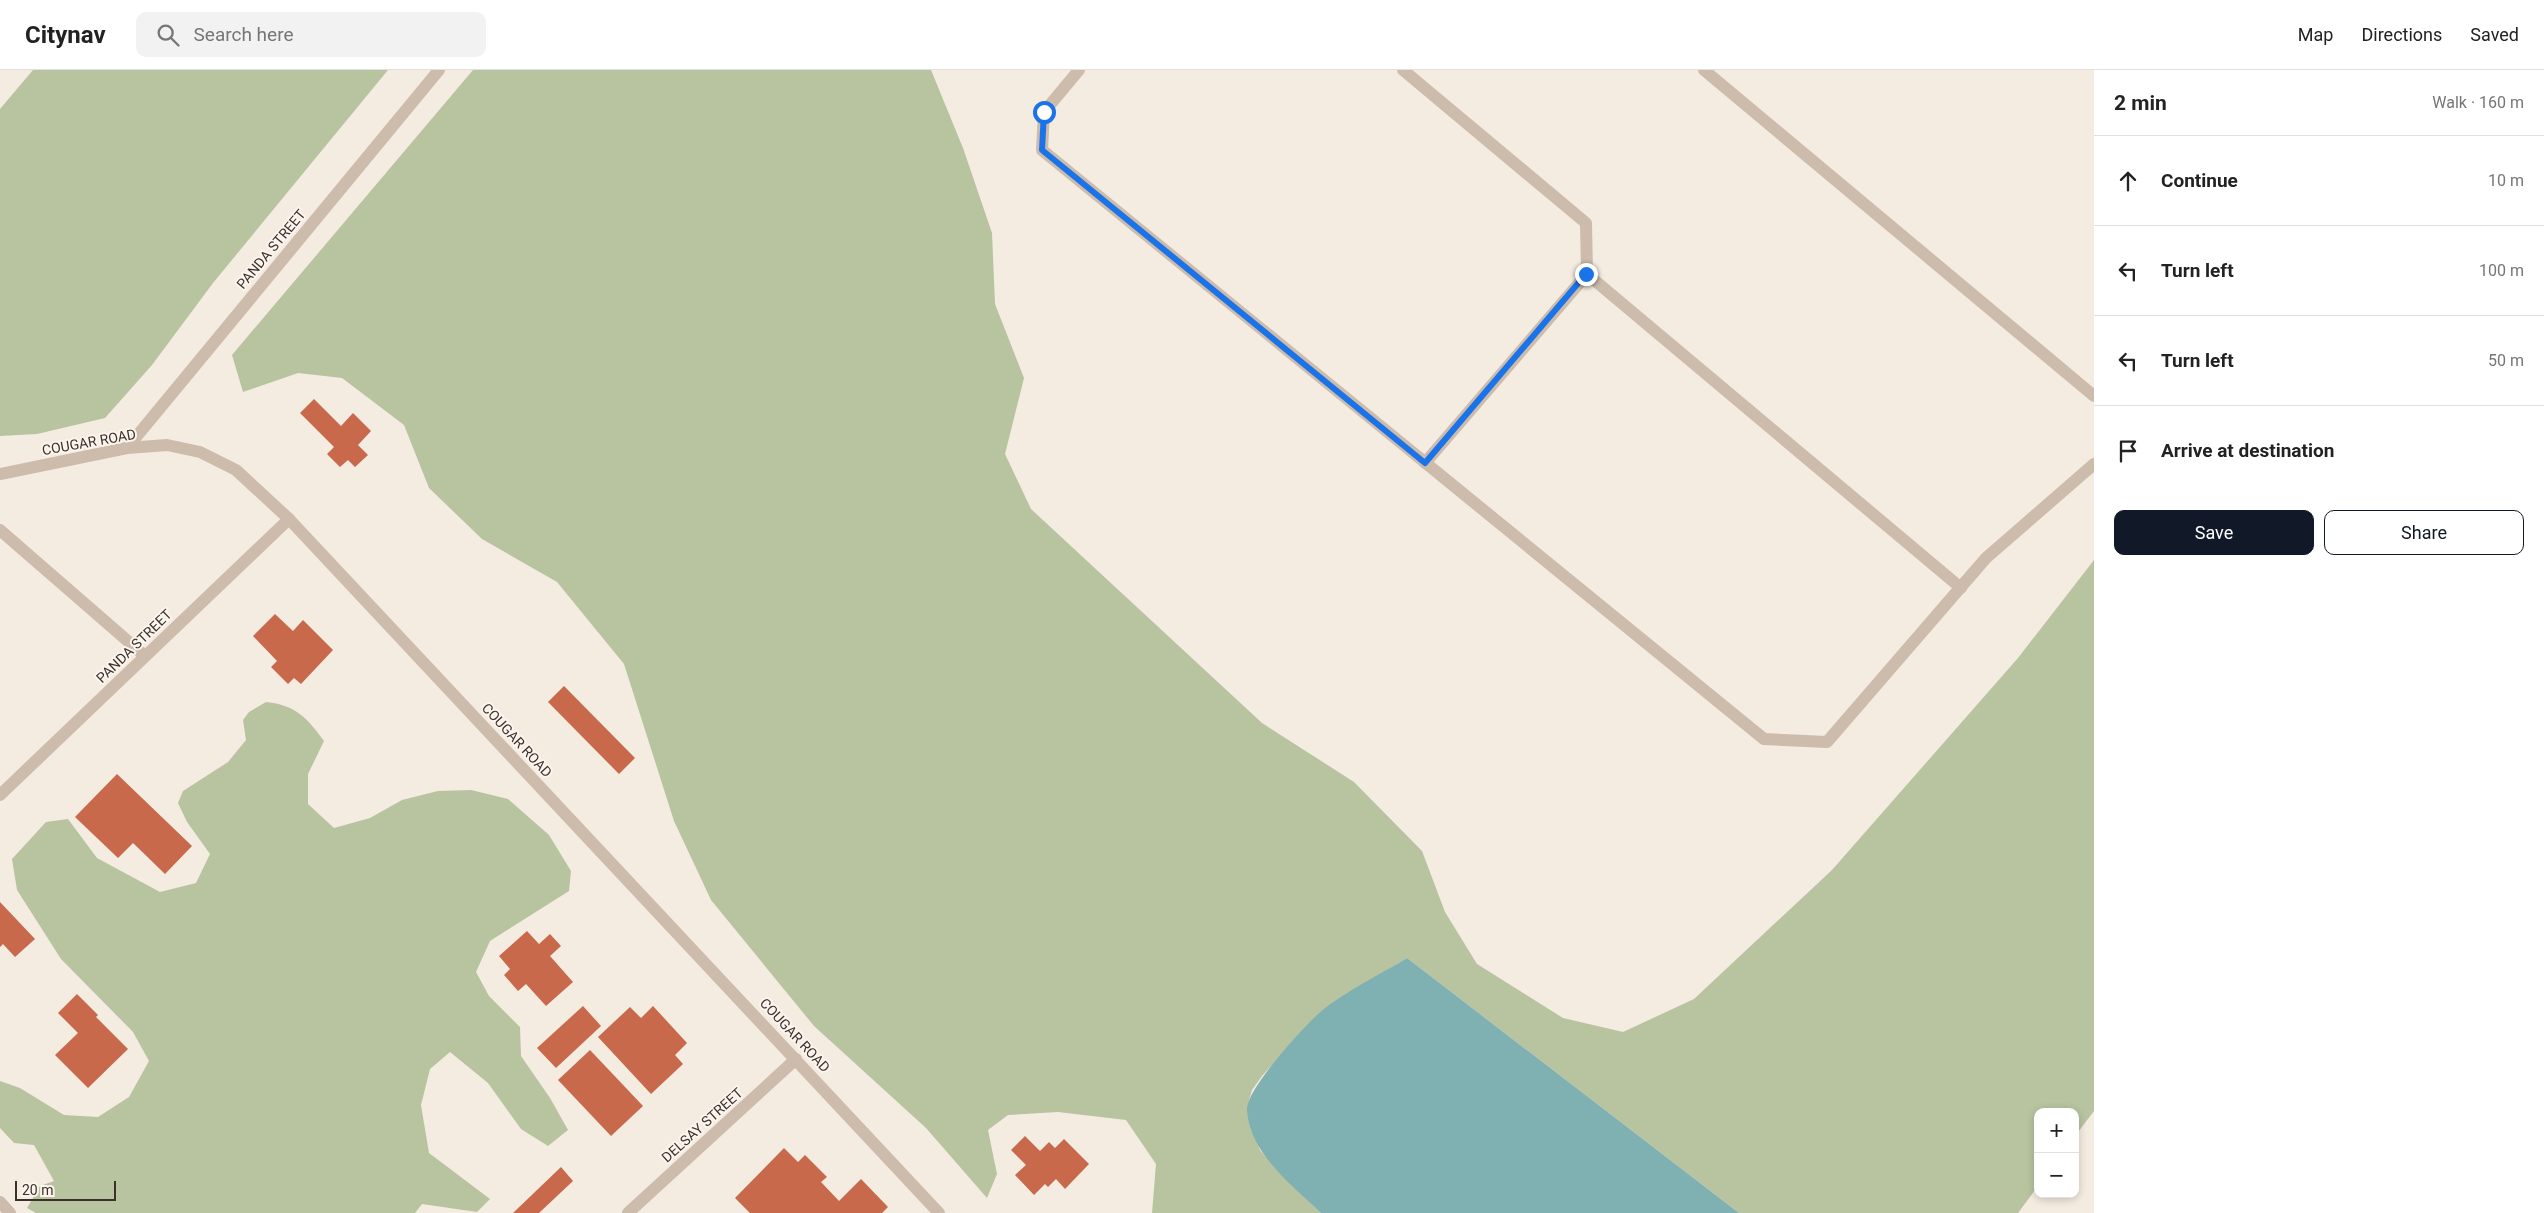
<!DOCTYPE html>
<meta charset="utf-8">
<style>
:root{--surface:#fff;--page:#f2f2f2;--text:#222;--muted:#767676;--line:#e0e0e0;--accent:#111827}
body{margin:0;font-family:Roboto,sans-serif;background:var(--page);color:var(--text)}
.controls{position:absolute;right:15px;bottom:15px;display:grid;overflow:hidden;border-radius:10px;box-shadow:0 2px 8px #0003}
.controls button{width:45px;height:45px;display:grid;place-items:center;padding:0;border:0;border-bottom:1px solid var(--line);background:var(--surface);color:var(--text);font:25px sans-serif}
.scale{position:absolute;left:15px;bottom:12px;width:101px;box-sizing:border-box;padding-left:5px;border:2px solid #3b302b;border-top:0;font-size:14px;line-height:18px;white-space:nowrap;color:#3b302b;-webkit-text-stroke:4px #fbf5ee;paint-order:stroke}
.stop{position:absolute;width:15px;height:15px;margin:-11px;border:4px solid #1a73e8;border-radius:50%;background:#fff}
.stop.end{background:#1a73e8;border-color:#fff;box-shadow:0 1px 5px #0008}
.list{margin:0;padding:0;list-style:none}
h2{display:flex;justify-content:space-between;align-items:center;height:65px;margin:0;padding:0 20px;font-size:21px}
h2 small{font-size:16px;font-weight:400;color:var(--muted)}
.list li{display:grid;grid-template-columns:32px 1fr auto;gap:15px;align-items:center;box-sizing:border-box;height:90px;padding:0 20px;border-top:1px solid var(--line)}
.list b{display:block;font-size:19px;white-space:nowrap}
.list em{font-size:16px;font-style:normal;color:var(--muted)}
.actions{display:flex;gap:10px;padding:15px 20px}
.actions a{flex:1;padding:11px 0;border:1px solid var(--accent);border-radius:10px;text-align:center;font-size:18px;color:var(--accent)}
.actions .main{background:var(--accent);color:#fff}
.icon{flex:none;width:28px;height:28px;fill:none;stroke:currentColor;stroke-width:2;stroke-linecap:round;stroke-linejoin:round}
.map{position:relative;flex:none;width:2094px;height:1143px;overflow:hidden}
header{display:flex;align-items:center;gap:30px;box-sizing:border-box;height:70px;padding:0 25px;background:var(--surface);border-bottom:1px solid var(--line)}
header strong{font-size:24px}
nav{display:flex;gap:28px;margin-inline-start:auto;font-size:18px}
.search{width:350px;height:45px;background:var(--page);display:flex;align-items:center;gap:12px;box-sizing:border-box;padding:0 18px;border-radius:10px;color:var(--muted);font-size:19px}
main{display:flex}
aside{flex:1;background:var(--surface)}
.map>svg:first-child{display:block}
.green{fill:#b8c4a0}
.water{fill:#7fb0b2}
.building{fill:#c8694b}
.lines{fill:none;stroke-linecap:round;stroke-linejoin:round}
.minor{stroke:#cdbbac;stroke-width:12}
.route{stroke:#1a73e8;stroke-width:6}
.labels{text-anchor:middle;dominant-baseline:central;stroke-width:4;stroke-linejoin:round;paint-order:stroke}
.street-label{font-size:14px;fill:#3b302b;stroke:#fbf5ee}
</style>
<header>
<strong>Citynav</strong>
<div class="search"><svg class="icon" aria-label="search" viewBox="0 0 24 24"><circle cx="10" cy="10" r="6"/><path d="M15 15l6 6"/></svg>Search here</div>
<nav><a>Map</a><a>Directions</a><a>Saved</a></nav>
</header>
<main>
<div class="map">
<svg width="2094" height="1143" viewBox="0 0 2094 1143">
<rect width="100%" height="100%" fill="#f4ebe1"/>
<g class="green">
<polygon points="33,0 388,0 213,213 152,295 105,348 37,364 0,366 0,39"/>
<polygon points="473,0 931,0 963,78 992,163 995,234 1024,308 1005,384 1031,439 1262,653 1354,712 1422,781 1445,842 1477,894 1563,948 1623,962 1694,929 1832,800 2018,588 2094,490 2094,1041 2075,1066 2075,1042 2038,1042 2038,1116 2018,1143 1739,1143 1407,888 1319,943 1262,1006 1252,1020 1247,1038 1260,1080 1276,1099 1321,1143 1152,1143 1156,1094 1126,1050 1058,1042 1008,1045 988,1060 997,1104 987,1128 926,1058 814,956 711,830 674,751 624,594 557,512 482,469 429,418 404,355 342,308 298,303 243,322 232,285"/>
<path d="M266 632C296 635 307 648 324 671L308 704V734L334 758 370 748 402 730 438 721 471 720 508 729 549 765 571 801 569 821 490 871 476 902 489 926 520 957 521 986 550 1028 568 1060 548 1076 521 1059 488 1013 450 982 430 999 421 1035 429 1083 490 1129 477 1142 422 1134 415 1143H36L27 1138 40 1116 54 1111 34 1075 14 1073 0 1058V1011L20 1018 64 1045 98 1047 129 1027 149 991 133 962 61 889 17 820 12 789 46 752 68 749 97 788 160 822 196 813 210 784 187 752 178 733 183 721 228 692 246 670 243 650 249 642Z"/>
</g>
<path class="water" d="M1407 888 1739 1143H1321C1291 1114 1250 1084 1247 1040 1246 1019 1303 958 1319 943 1345 921 1378 906 1407 888Z"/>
<g class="building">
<polygon points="314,329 341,356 353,343 371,361 358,375 368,385 355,397 348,390 340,397 327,384 334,377 300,343"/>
<polygon points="275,544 293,561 303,550 333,580 301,614 294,608 288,614 271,597 277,591 253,566"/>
<polygon points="564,616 635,688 619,704 548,632"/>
<polygon points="117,704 192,776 165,804 133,773 118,788 75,747"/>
<polygon points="0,832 35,869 15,887 3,874 0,877"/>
<polygon points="527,861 539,874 550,864 561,876 550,886 573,912 546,936 526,914 518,921 504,905 510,899 499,886"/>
<polygon points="77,924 98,945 96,947 128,979 88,1018 55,985 78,963 58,943"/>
<polygon points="583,936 601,956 556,998 537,978"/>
<polygon points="653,936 687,973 675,985 683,994 651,1024 598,967 630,937 641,948"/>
<polygon points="590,980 643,1036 611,1066 558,1010"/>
<polygon points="1025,1066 1040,1081 1049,1072 1055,1078 1064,1069 1089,1094 1065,1119 1056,1109 1048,1117 1045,1114 1034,1125 1015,1105 1026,1095 1011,1080"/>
<polygon points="784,1078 798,1092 805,1085 827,1107 821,1112 839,1131 861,1109 888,1137 882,1143 750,1143 735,1128"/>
<polygon points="561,1097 573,1111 539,1143 513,1143"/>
</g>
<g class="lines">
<g class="minor">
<polyline points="1079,0 1044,42 1042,80 1764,669 1827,672 1986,488 2094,394"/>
<polyline points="1403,0 1586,153 1587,204"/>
<polyline points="1704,0 2094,326"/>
<polyline points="127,378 439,0"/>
<polyline points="1425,393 1587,204 1961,518"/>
<polyline points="0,404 127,378 167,375 200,382 236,400 289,449 939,1143"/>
<polyline points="0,460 145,586"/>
<polyline points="0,725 289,449"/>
<polyline points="0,1132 10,1143"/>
<polyline points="628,1143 796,989"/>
</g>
</g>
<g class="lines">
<polyline class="route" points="1044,42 1042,80 1425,393 1586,204"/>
</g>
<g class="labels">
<g class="street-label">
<text transform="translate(271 179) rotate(-50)">PANDA STREET</text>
<text transform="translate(89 372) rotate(-10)">COUGAR ROAD</text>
<text transform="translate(134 576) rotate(-44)">PANDA STREET</text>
<text transform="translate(517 670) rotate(47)">COUGAR ROAD</text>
<text transform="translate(795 965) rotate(47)">COUGAR ROAD</text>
<text transform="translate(702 1055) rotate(-42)">DELSAY STREET</text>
</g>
</g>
</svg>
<div class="controls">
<button>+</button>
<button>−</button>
</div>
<div class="scale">20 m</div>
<div class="stop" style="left:1044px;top:42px"></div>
<div class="stop end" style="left:1586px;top:204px"></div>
</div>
<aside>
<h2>2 min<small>Walk · 160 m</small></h2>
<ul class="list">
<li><svg class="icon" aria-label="ahead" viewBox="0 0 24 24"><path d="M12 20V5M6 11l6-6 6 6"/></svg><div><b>Continue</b></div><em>10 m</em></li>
<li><svg class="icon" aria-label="left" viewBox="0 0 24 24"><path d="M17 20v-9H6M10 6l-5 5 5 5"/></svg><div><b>Turn left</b></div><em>100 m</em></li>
<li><svg class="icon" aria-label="left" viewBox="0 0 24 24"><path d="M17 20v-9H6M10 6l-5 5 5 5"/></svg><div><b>Turn left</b></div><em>50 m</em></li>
<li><svg class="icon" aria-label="arrive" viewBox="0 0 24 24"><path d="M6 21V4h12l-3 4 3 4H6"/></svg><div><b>Arrive at destination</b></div></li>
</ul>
<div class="actions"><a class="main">Save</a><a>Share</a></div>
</aside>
</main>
